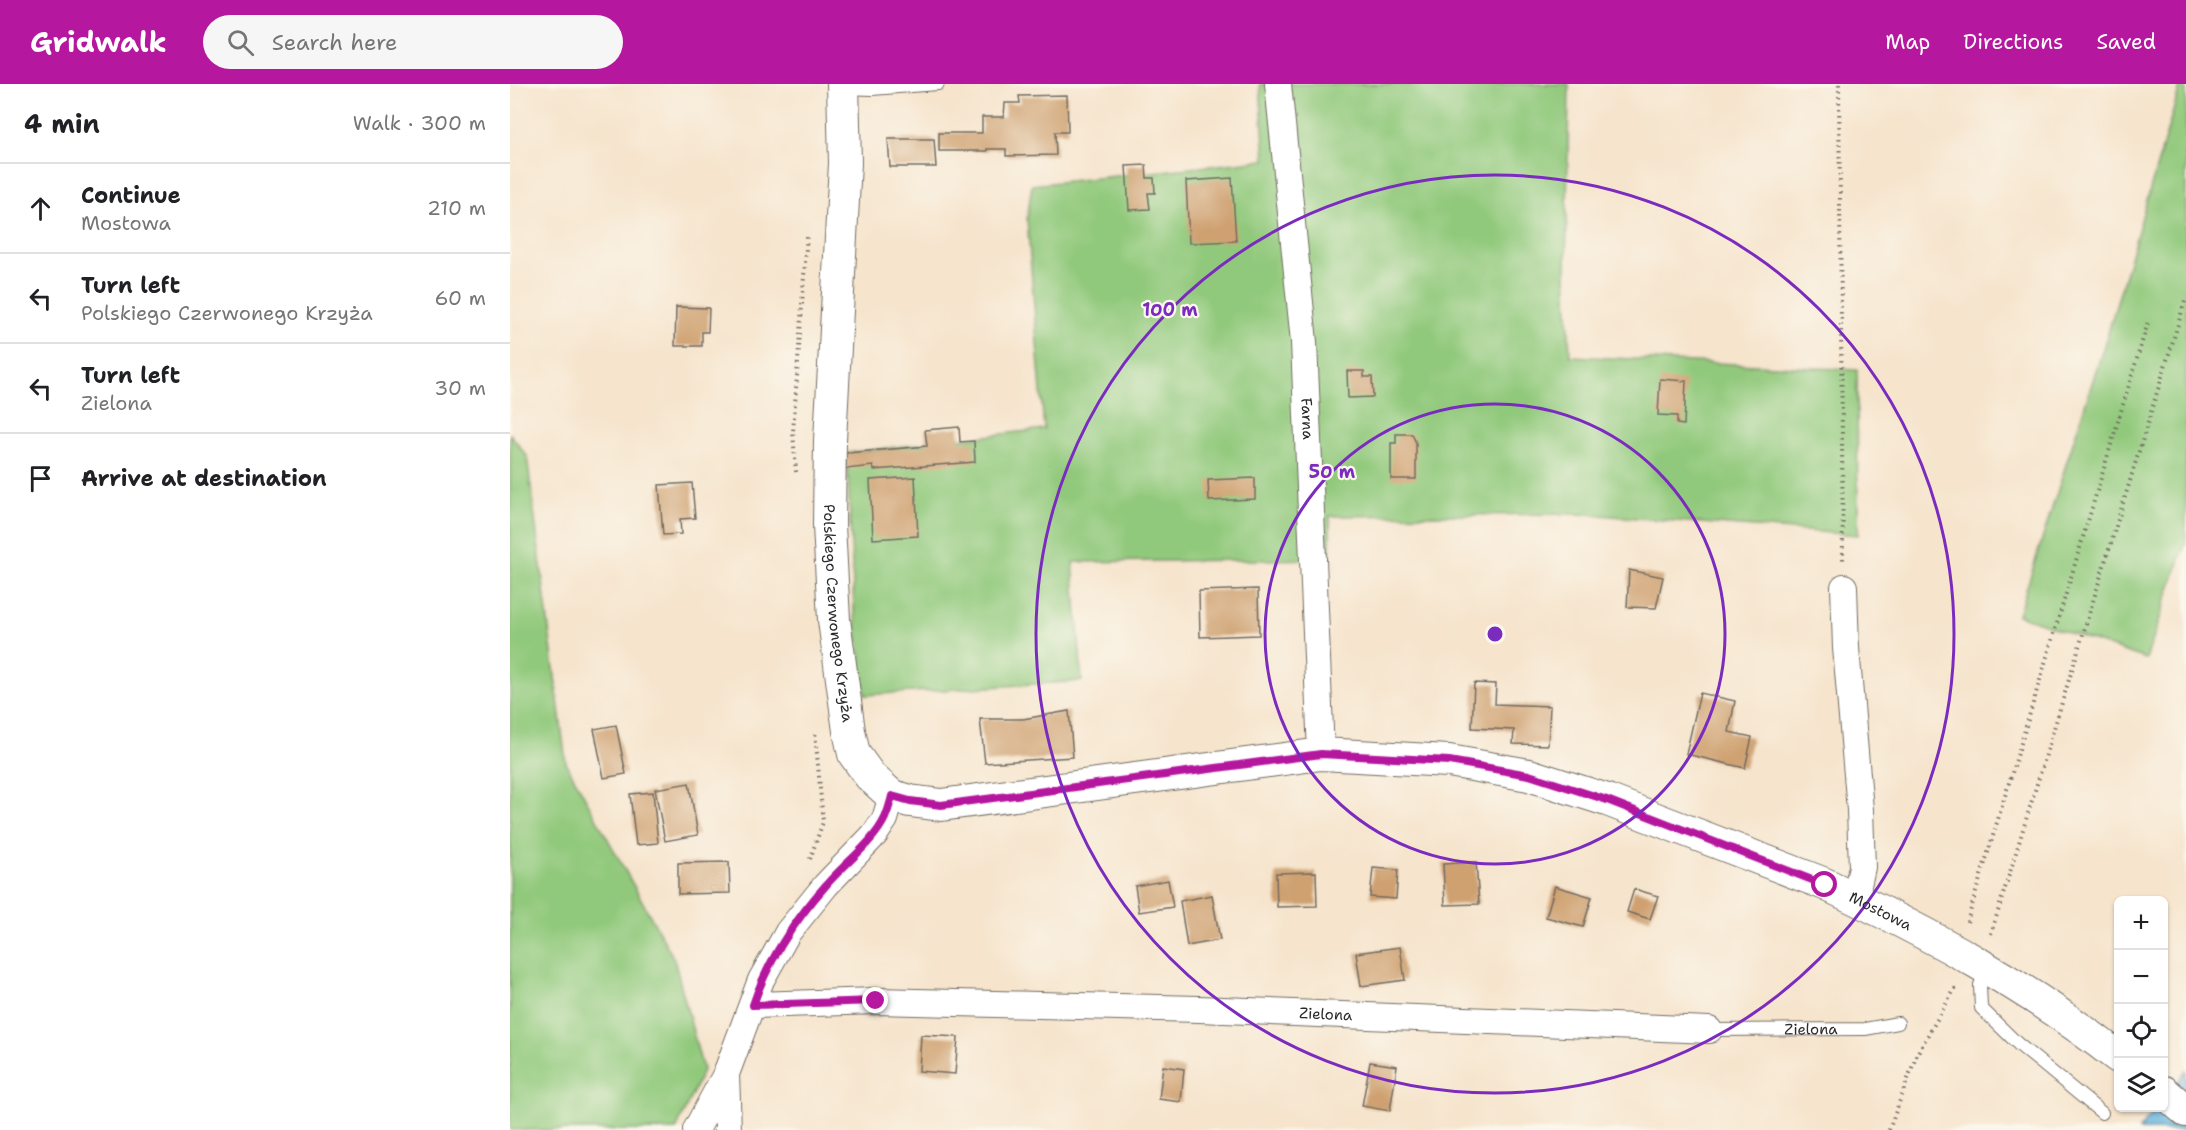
<!DOCTYPE html>
<meta charset="utf-8">
<style>
:root{--surface:#fff;--page:#f6f6f6;--text:#202124;--muted:#757577;--line:#e0e0e0;--accent:#b5179e}
body{margin:0;font-family:"Shantell Sans",sans-serif;background:var(--page);color:var(--text)}
.controls{position:absolute;right:18px;bottom:18px;display:grid;overflow:hidden;border-radius:9px;box-shadow:0 2px 4px #0004}
.controls button{width:54px;height:54px;display:grid;place-items:center;padding:0;border:0;border-bottom:2px solid var(--line);background:var(--surface);color:var(--text);font:30px sans-serif}
.stop{position:absolute;width:18px;height:18px;margin:-14px;border:4px solid #b5179e;border-radius:50%;background:#fff}
.stop.end{background:#b5179e;border-color:#fff;box-shadow:0 2px 6px #0008}
.list{margin:0;padding:0;list-style:none}
h2{display:flex;justify-content:space-between;align-items:center;height:78px;margin:0;padding:0 24px;font-size:26px}
h2 small{font-size:20px;font-weight:400;color:var(--muted)}
.list li{display:grid;grid-template-columns:39px 1fr auto;gap:18px;align-items:center;box-sizing:border-box;height:90px;padding:0 24px;border-top:2px solid var(--line)}
.list b{display:block;font-size:22px;white-space:nowrap}
.list p{margin:0;font-size:20px;white-space:nowrap;color:var(--muted)}
.list em{font-size:20px;font-style:normal;color:var(--muted)}
.icon{flex:none;width:33px;height:33px;fill:none;stroke:currentColor;stroke-width:2;stroke-linecap:round;stroke-linejoin:round}
.map{position:relative;flex:none;width:1676px;height:1046px;overflow:hidden}
header{display:flex;align-items:center;gap:36px;box-sizing:border-box;height:84px;padding:0 30px;background:var(--accent);color:#fff}
header strong{font-size:28px}
nav{display:flex;gap:33px;margin-inline-start:auto;font-size:21px}
.search{width:420px;height:54px;background:var(--page);display:flex;align-items:center;gap:15px;box-sizing:border-box;padding:0 21px;border-radius:33px;color:var(--muted);font-size:22px}
main{display:flex}
aside{flex:1;background:var(--surface)}
.map>svg:first-child{display:block}
.green{fill:#91c97b;stroke:#5e7a53;stroke-width:1.5}
.water{fill:#64b4df;stroke:#487085;stroke-width:1.5}
.building{fill:#cfa171}
.lines{fill:none;stroke-linecap:round;stroke-linejoin:round}
.service-casing{stroke:#726c63;stroke-width:14}
.minor-casing{stroke:#726c63;stroke-width:28}
.tertiary-casing{stroke:#726c63;stroke-width:34}
.path{stroke:#726c63;stroke-width:4;stroke-dasharray:1.5 4.5;stroke-linecap:butt}
.service{stroke:#fff;stroke-width:12}
.minor{stroke:#fff;stroke-width:26}
.tertiary{stroke:#fff;stroke-width:32}
.route{stroke:#b5179e;stroke-width:8}
.ring{fill:none;stroke:#7b2cbf;stroke-width:3}
.labels{text-anchor:middle;dominant-baseline:central;stroke-width:4.5;stroke-linejoin:round;paint-order:stroke}
.street-label{font-size:15px;fill:#2b2b2b;stroke:#fbf7ec}
.centre{fill:#7b2cbf;stroke:#fbf7ec;stroke-width:3}
.ring-label{font-size:18px;text-anchor:middle;font-weight:bold;fill:#7b2cbf;stroke:#fbf7ec;stroke-width:4.5;stroke-linejoin:round;paint-order:stroke}
</style>
<header>
<strong>Gridwalk</strong>
<div class="search"><svg class="icon" aria-label="search" viewBox="0 0 24 24"><circle cx="10" cy="10" r="6"/><path d="M15 15l6 6"/></svg>Search here</div>
<nav><a>Map</a><a>Directions</a><a>Saved</a></nav>
</header>
<main>
<aside>
<h2>4 min<small>Walk · 300 m</small></h2>
<ul class="list">
<li><svg class="icon" aria-label="ahead" viewBox="0 0 24 24"><path d="M12 20V5M6 11l6-6 6 6"/></svg><div><b>Continue</b><p>Mostowa</p></div><em>210 m</em></li>
<li><svg class="icon" aria-label="left" viewBox="0 0 24 24"><path d="M17 20v-9H6M10 6l-5 5 5 5"/></svg><div><b>Turn left</b><p>Polskiego Czerwonego Krzyża</p></div><em>60 m</em></li>
<li><svg class="icon" aria-label="left" viewBox="0 0 24 24"><path d="M17 20v-9H6M10 6l-5 5 5 5"/></svg><div><b>Turn left</b><p>Zielona</p></div><em>30 m</em></li>
<li><svg class="icon" aria-label="arrive" viewBox="0 0 24 24"><path d="M6 21V4h12l-3 4 3 4H6"/></svg><div><b>Arrive at destination</b></div></li>
</ul>
</aside>
<div class="map">
<svg width="1676" height="1046" viewBox="0 0 1676 1046">
<rect width="100%" height="100%" fill="#fbf7ec"/>
<filter id="ink" filterUnits="userSpaceOnUse"><feTurbulence type="fractalNoise" baseFrequency=".0167" numOctaves="2"/><feDisplacementMap in="SourceGraphic" scale="12" xChannelSelector="R" yChannelSelector="G"/><feConvolveMatrix kernelMatrix="1 2 1 2 8 2 1 2 1" color-interpolation-filters="sRGB"/></filter>
<filter id="wash" filterUnits="userSpaceOnUse"><feTurbulence type="fractalNoise" baseFrequency=".008" numOctaves="4" result="noise"/><feDisplacementMap in="SourceGraphic" scale="24" xChannelSelector="R" yChannelSelector="G"/><feGaussianBlur stdDeviation="1.35" result="paint"/><feColorMatrix in="noise" values="0 0 0 0 0 0 0 0 0 0 0 0 0 0 0 0 0 1.4 0 .05"/><feComposite in="paint" operator="in"/></filter>
<g filter="url(#wash)">
<rect width="100%" height="100%" fill="#f6e4cc"/>
<g class="green">
<polygon points="750,0 1059,0 1056,189 1060,272 1347,286 1348,451 1075,430 820,432 820,475 563,478 572,597 355,611 344,525 337,369 534,345 517,135 522,101 755,76"/>
<polygon points="1671,0 1676,0 1676,458 1636,575 1508,531 1598,249"/>
<polygon points="0,350 17,372 56,679 164,875 193,986 166,1046 0,1046"/>
</g>
<polygon class="water" points="1676,987 1676,1046 1629,1046 1647,1024 1654,1024 1654,1016"/>
<g id="blocks">
<g class="building">
<polygon points="557,11 558,48 545,48 546,71 496,72 496,65 477,65 477,67 429,67 429,49 472,49 472,33 494,33 495,19 510,19 509,12"/>
<polygon points="378,55 424,55 426,83 380,83"/>
<polygon points="636,81 637,94 644,94 645,109 638,109 640,125 619,126 616,82"/>
<polygon points="722,94 726,157 679,159 676,97"/>
<polygon points="166,223 199,224 198,248 192,248 192,262 165,262"/>
<polygon points="837,287 854,287 854,293 862,293 863,313 838,314"/>
<polygon points="1150,295 1176,297 1174,341 1167,340 1167,332 1148,331"/>
<polygon points="449,343 450,358 464,357 465,378 364,386 363,382 336,385 336,369 417,362 415,346"/>
<polygon points="886,350 902,350 906,359 906,395 881,395 881,359 886,359"/>
<polygon points="405,393 408,452 363,455 360,396"/>
<polygon points="745,394 745,415 699,417 698,396"/>
<polygon points="182,399 185,434 170,435 171,450 153,451 149,401"/>
<polygon points="1119,486 1153,493 1146,524 1117,523"/>
<polygon points="748,505 749,551 690,553 689,507"/>
<polygon points="964,599 986,600 985,620 1040,622 1038,661 1003,660 1004,646 962,644"/>
<polygon points="1190,609 1225,617 1219,648 1242,653 1235,684 1176,670"/>
<polygon points="559,627 563,673 475,679 470,635 513,635"/>
<polygon points="106,641 116,690 94,694 84,645"/>
<polygon points="179,699 188,751 155,757 145,705"/>
<polygon points="143,708 148,759 126,761 120,710"/>
<polygon points="219,778 220,809 168,810 168,779"/>
<polygon points="966,778 969,820 935,821 933,780"/>
<polygon points="863,784 888,786 886,815 860,813"/>
<polygon points="806,788 807,822 767,823 766,789"/>
<polygon points="658,796 663,823 629,828 625,802"/>
<polygon points="1045,802 1082,813 1073,843 1036,833"/>
<polygon points="1124,805 1148,812 1140,835 1117,828"/>
<polygon points="702,811 710,856 677,862 670,817"/>
<polygon points="890,863 895,896 851,902 846,869"/>
<polygon points="411,951 448,953 445,990 409,987"/>
<polygon points="860,978 887,982 880,1027 852,1022"/>
<polygon points="653,982 674,985 671,1018 649,1015"/>
</g>
</g>
</g>
<g filter="url(#ink)">
<use href="#blocks" fill-opacity="0" stroke="#726c63" stroke-width="1.5"/>
<g class="lines">
<g class="service-casing">
<g id="service">
<polyline points="333,4 362,5 428,0"/>
<polyline points="1476,885 1470,901 1471,924 1508,960 1592,1029"/>
<path id="s1" d="M1199 946 1355 945 1388 939"/>
</g>
</g>
<g class="minor-casing">
<g id="minor">
<path id="s2" d="M768 0 794 258 811 670"/>
<polyline points="1334,503 1336,564 1350,726 1352,783 1345,815"/>
<path id="s3" d="M243 921 366 917 689 925 1199 946"/>
<polyline points="216,990 218,1046"/>
<polyline points="186,1046 216,990 251,896 278,848 316,801 365,750 375,735 382,712"/>
</g>
</g>
<g class="tertiary-casing">
<g id="tertiary">
<path id="s4" d="M333 0 335 79 320 356 319 441 324 536 339 647 344 670 360 692 382 712 400 717 431 721 811 670 939 677 1019 691 1097 716 1315 800C1418 849 1518 902 1608 973"/>
<polyline points="1654,1008 1676,1027"/>
</g>
</g>
<g class="path">
<polyline points="1329,0 1333,476"/>
<polyline points="286,388 283,348 297,150"/>
<polyline points="300,775 313,738 305,647"/>
<polyline points="1457,838 1638,238"/>
<polyline points="1481,850 1676,214"/>
<polyline points="1379,1046 1407,970 1446,903"/>
</g>
<use href="#service" class="service"/>
<use href="#minor" class="minor"/>
<use href="#tertiary" class="tertiary"/>
</g>
</g>
<g class="lines" filter="url(#ink)">
<path class="route" d="M366 917 243 921C258 875 285 836 317 800 334 780 364 758 375 734 378 727 380 720 382 712L400 717 431 721 811 670 939 677 1019 691 1097 716 1315 801"/>
</g>
<g class="ring">
<circle cx="985" cy="550" r="230"/>
<circle cx="985" cy="550" r="459"/>
</g>
<g class="labels">
<g class="street-label">
<text stroke="none"><textPath href="#s2" startOffset="336">Farna</textPath></text>
<text stroke="none"><textPath href="#s4" startOffset="530">Polskiego Czerwonego Krzyża</textPath></text>
<text stroke="none"><textPath href="#s4" startOffset="1749">Mostowa</textPath></text>
<text stroke="none"><textPath href="#s3" startOffset="573">Zielona</textPath></text>
<text stroke="none"><textPath href="#s1" startOffset="102">Zielona</textPath></text>
</g>
</g>
<circle cx="985" cy="550" r="9" class="centre"/>
<g class="ring-label">
<text x="660" y="232">100 m</text>
<text x="822" y="394">50 m</text>
</g>
</svg>
<div class="controls">
<button>+</button>
<button>−</button>
<button><svg class="icon" aria-label="locate" viewBox="0 0 24 24"><circle cx="12" cy="12" r="6"/><path d="M12 2v4M12 18v4M2 12h4M18 12h4"/></svg></button>
<button><svg class="icon" aria-label="layers" viewBox="0 0 24 24"><path d="M12 4l9 5-9 5-9-5zM3 14l9 5 9-5"/></svg></button>
</div>
<div class="stop" style="left:1315px;top:801px"></div>
<div class="stop end" style="left:366px;top:917px"></div>
</div>
</main>
